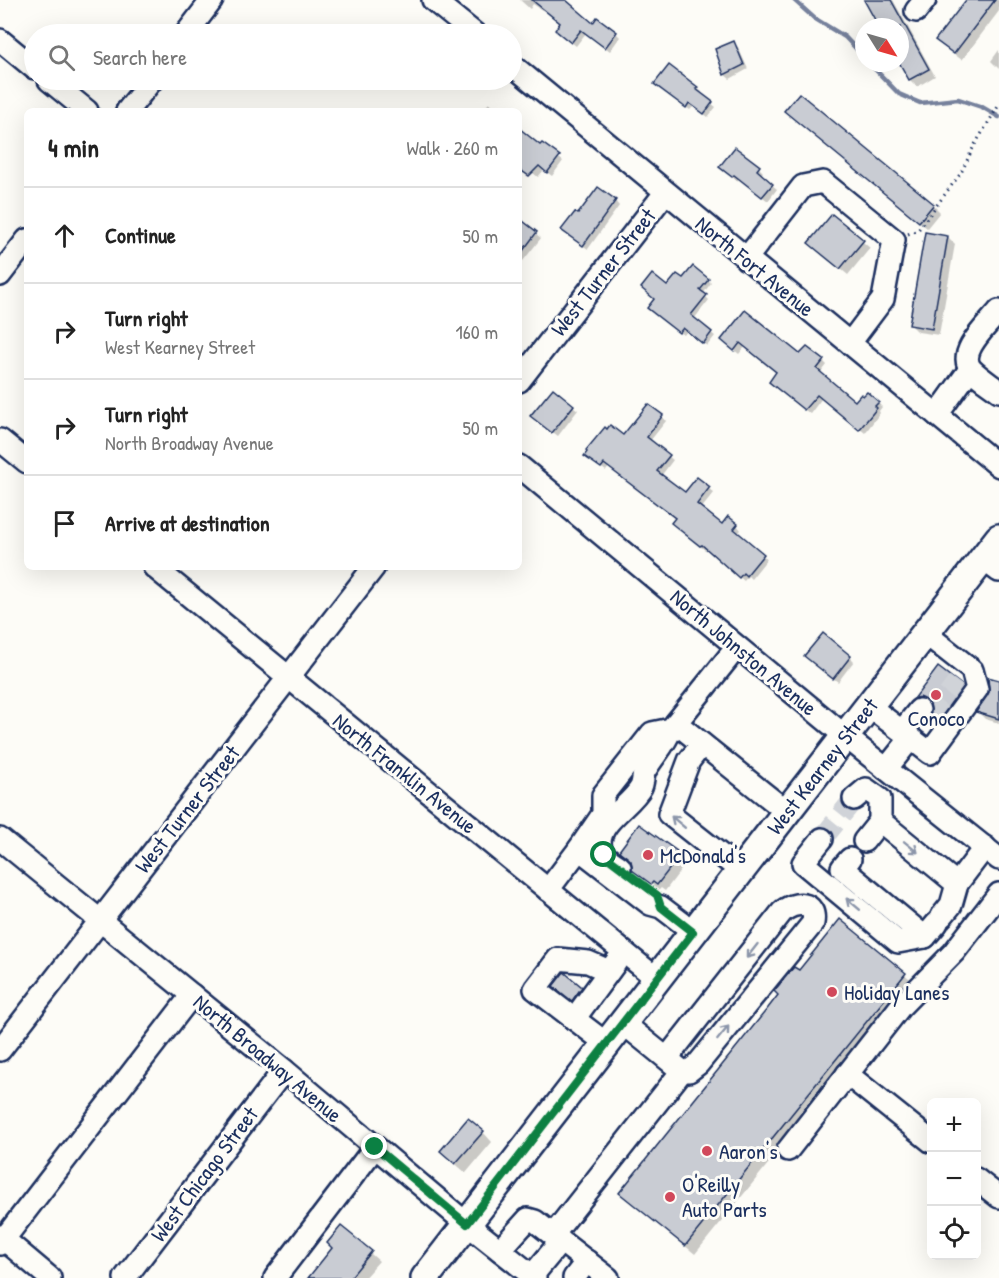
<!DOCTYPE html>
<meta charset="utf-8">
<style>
:root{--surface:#fff;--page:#f2f2f2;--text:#222;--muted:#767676;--line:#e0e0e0}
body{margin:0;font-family:"Patrick Hand",sans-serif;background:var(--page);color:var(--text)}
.controls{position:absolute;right:18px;bottom:18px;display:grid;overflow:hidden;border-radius:9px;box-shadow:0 6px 24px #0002}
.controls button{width:54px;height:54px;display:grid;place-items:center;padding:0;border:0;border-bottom:2px solid var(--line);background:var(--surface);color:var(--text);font:30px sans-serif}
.compass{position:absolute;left:855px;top:18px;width:54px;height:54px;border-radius:50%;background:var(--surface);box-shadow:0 6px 24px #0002;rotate:127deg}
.stop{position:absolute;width:18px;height:18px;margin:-14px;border:4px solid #0b8043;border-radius:50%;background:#fff}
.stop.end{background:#0b8043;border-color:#fff;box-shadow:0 2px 6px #0008}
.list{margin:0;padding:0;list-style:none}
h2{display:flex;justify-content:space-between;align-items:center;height:78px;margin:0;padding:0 24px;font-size:26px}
h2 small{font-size:20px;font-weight:400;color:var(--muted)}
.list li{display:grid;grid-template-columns:39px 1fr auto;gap:18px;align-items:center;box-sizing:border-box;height:96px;padding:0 24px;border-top:2px solid var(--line)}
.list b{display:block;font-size:22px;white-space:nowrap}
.list p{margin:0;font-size:20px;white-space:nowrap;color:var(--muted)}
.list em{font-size:20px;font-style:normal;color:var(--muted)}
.icon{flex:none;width:33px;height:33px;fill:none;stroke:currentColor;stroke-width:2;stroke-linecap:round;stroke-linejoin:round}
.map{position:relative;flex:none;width:999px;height:1278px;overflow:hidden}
.search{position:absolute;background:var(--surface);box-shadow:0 6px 24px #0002;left:24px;top:24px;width:498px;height:66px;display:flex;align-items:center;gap:15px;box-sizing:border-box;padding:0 21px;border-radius:33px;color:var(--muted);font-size:22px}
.panel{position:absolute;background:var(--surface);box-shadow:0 6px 24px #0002;left:24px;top:108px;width:498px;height:462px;border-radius:9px}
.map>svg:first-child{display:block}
.shadow{fill:#0003}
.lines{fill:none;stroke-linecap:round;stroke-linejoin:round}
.stream{stroke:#76819c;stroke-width:4.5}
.building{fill:#c9ccd3;stroke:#1b2f5e;stroke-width:1.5}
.minor-tunnel{stroke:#d0d3d8;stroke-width:21;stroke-dasharray:21 10;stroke-linecap:butt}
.minor-casing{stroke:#1b2f5e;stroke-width:26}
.major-casing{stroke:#1b2f5e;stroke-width:32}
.path{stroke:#1b2f5e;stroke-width:3;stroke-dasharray:1.5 4.5;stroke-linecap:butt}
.minor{stroke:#fdfcf7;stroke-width:21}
.major{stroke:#fdfcf7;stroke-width:27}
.oneway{stroke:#8c96aa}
.route{stroke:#0b8043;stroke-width:8}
.poi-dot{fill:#d1495b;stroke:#fdfcf7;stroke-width:2}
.labels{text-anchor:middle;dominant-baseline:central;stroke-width:6;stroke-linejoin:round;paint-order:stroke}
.street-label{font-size:22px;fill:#1b2f5e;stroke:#fdfcf7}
.poi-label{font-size:22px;fill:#1b2f5e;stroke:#fdfcf7;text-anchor:start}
</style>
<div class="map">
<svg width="999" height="1278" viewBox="0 0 999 1278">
<rect width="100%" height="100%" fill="#fdfcf7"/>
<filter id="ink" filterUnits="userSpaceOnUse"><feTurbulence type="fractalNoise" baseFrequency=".0167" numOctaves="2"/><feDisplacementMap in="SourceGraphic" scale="12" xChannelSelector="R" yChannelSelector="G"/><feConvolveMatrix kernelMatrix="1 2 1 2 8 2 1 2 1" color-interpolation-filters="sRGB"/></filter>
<g filter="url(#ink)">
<g class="shadow">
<polygon points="520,0 563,0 594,25 616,33 620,37 610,51 586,33 576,46 561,34 562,23 543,8 542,10 533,4 530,9"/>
<polygon points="866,0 893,0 935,76 917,87 910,80 900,61 900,27 881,27"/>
<polygon points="968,0 999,0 999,11 962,60 944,47"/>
<polygon points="733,43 738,47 748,69 730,79 725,75 717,50"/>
<polygon points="999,50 999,69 991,61"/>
<polygon points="669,67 698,89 702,92 699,94 716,107 708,117 694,106 690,110 660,88"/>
<polygon points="489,103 498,111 482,111"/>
<polygon points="786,111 933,205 940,212 927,228"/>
<polygon points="519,130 563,161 552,176 544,170 538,177 519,162"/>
<polygon points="759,168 763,172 760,175 777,189 768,201 739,178 737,181 726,171"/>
<polygon points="615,201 619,206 588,249 568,235"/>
<polygon points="832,216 870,248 848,275 818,250"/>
<polygon points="520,221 541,238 523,261 519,257"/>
<polygon points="948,237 955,244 939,335 918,332 910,324"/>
<polygon points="683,280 708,280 711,283 703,294 709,300 694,319 715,336 707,346 687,331 684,335 652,311 667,288"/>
<polygon points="746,312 800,356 823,361 827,365 820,374 855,403 878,403 882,407 879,411 880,413 865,433 822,398 810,414 775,386 778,373 745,347 739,354 727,344"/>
<polygon points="553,390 578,410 558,436 537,420"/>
<polygon points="662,416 666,421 650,441 673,460 661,476 685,494 697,479 714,493 701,509 722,526 737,525 741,530 737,534 767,559 751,579 748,576 744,581 707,548 705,550 677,527 676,519 609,467 606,471 591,460 624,437"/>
<polygon points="850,657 854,661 838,682 811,661"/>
<polygon points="938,669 969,695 938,726 930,718 933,711 929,704 922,705 916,698"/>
<polygon points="999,682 999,723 985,719 978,712"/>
<polygon points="680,855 687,862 665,891 661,888 659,890 633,870"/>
<polygon points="840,921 915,983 695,1254 621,1193"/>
<polygon points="555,986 581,988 591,997 582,1009"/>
<polygon points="483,1132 492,1142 466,1173 451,1160"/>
<polygon points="341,1228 379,1261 364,1278 310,1278 334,1248"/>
</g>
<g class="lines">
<g class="stream">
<polyline points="794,0 814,18 845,37 864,57"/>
<polyline points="869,63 899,94 920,103 958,99 982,107 999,117"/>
</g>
</g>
<g class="building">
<polygon points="532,0 566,0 593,23 597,17 617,32 605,48 581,30 571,43 555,30 560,23"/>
<polygon points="864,0 891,0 929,69 909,80 900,64 900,27 879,27"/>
<polygon points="966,0 995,0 954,54 935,40"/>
<polygon points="734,41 744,65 724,75 715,49"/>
<polygon points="669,65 699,88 696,89 713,102 704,114 689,103 686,108 654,84"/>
<polygon points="799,93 934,204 919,222 784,111"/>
<polygon points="519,128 540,145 542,143 560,156 547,173 539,166 529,176 519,169"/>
<polygon points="735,147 760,166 757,170 773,184 762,197 734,175 732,177 719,167"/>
<polygon points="598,187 616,200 583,246 561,230 575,212 578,214"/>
<polygon points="832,214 864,240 840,269 808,243"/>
<polygon points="519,218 537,232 519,256"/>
<polygon points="925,232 948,236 932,329 909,325"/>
<polygon points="693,266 709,279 700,290 707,295 691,315 712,332 703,344 683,328 679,333 647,308 654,299 641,288 652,274 667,286 677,274 683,278"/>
<polygon points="745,310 800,354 807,347 824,360 817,369 855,401 861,394 863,396 867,392 879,402 875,406 877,408 859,430 817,395 804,410 769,382 776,372 740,343 734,351 721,340"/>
<polygon points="553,388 574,405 552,433 530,416"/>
<polygon points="648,404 663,415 647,437 670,455 657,471 685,492 697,477 710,487 697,504 722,524 728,516 738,524 734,529 764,554 746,576 743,573 739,578 702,545 700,546 671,523 675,518 604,464 601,468 584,456 587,452 586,450 605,427 607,429 610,425 623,435"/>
<polygon points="823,633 851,656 833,679 804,656"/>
<polygon points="938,667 963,686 936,724 928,719 932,711 927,701 920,697 914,699"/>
<polygon points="988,677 999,680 999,719 976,712 989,692"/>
<polygon points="639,824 681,854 657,885 653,882 651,884 632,870 631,861 619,851"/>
<polygon points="840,919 906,973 685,1246 619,1193 768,1008 778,995 774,991 794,967 799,970"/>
<polygon points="564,972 582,987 572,1001 553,986"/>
<polygon points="468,1118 484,1131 455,1164 440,1151"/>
<polygon points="341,1226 372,1251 350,1278 308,1278 332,1248 327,1243"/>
</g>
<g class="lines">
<g class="minor-tunnel">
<polyline points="930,720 958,682"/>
<polyline points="822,839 854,799"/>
</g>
<g class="minor-casing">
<g id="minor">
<polyline points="433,0 475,34"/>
<polyline points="916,11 925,0"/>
<polyline points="186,34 212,0"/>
<polyline points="0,40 34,68"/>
<polyline points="512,65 999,466"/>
<polyline points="49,80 87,111"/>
<polyline points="127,111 152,80"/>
<polyline points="746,259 803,186 823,182 894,240 883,299 850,343"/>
<polyline points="0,275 27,240"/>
<path d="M999 311C988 325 955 353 972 370 980 378 990 384 999 391"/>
<polyline points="519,381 665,193"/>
<polyline points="937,415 970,369"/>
<polyline points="0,440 27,462"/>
<polyline points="519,466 845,736 999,859"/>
<polyline points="983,559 999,571"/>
<polyline points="154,567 657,979"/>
<polyline points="737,647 676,723 787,812"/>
<polyline points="869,706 930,753 977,689 972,670 925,633"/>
<polyline points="676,723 671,729 652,733 603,795 603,814 579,849 650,904 661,907 694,932"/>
<polyline points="902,731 919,710"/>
<polyline points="702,744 689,761 669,814 741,871"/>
<polyline points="886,769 911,738"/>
<polyline points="854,799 866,789 880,799 880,821 957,884 951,905 942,916"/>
<polyline points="0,839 284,1070 467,1224 535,1278"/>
<polyline points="822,839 803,863 898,942 925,937 937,923"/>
<polyline points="864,841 880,821"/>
<polyline points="850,859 842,868 925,937"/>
<path d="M620 867C611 861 600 855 600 843 600 820 632 805 641 787 644 781 642 774 646 769 654 755 665 745 671 729"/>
<polyline points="957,884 985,847"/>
<polyline points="548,890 579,849"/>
<polyline points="574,1019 616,962"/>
<polyline points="607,1044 535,989 558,959 588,962 609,971"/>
<polyline points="0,1050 374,567"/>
<path d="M667 1058 782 912C794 901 817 900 813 923L698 1064 689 1071H682"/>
<polyline points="847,1074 932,1142"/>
<polyline points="788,1150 900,1007 954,952 999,894"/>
<polyline points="976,1179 999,1197"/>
<polyline points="553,1235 682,1071 623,1023"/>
<polyline points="0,1236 50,1278"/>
<polyline points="0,1244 192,995"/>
<polyline points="500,1250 528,1219 535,1221 608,1278"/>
<polyline points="532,1276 561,1241"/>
<polyline points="125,1278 284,1070"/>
<polyline points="275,1278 375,1147"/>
<polyline points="574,1278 587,1261"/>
</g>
</g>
<g class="major-casing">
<g id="major">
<path id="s1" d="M425 1278 999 538"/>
</g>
</g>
<polyline class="path" points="908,234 918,230 961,173 974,146 999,105"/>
<use href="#minor" class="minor"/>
<use href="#major" class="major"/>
</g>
<defs><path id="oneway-shaft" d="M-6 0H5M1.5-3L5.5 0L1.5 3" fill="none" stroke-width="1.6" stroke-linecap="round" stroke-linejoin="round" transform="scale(1.5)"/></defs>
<g class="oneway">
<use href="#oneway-shaft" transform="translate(678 822) rotate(-140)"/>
<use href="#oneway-shaft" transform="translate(911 847) rotate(39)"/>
<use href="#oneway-shaft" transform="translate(853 904) rotate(-140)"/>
<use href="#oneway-shaft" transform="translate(752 951) rotate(128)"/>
<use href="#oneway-shaft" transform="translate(723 1033) rotate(-51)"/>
</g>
</g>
<g class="lines" filter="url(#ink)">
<polyline class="route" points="375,1147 467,1224 693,932 661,907 657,895 604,855"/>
</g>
<g class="poi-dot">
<circle cx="936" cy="695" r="6"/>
<circle cx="648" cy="855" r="6"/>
<circle cx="832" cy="992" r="6"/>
<circle cx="707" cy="1151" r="6"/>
<circle cx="670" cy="1197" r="6"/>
</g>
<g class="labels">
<g class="street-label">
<text transform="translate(755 266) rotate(39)">North Fort Avenue</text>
<text transform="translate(603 272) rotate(-52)">West Turner Street</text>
<text transform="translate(744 652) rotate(40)">North Johnston Avenue</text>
<text stroke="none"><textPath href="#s1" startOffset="648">West Kearney Street</textPath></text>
<text transform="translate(405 773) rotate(39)">North Franklin Avenue</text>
<text transform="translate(187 809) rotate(-52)">West Turner Street</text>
<text transform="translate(268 1058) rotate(40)">North Broadway Avenue</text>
<text transform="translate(204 1174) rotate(-53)">West Chicago Street</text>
</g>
<g class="poi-label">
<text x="936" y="718" text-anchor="middle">Conoco</text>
<text x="660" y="855">McDonald's</text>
<text x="844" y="992">Holiday Lanes</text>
<text x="719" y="1151">Aaron's</text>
<text x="682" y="1184">O'Reilly<tspan x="682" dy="25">Auto Parts</tspan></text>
</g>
</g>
</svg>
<div class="controls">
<button>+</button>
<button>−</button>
<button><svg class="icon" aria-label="locate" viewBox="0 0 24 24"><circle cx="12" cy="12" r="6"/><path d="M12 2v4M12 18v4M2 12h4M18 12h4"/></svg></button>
</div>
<svg class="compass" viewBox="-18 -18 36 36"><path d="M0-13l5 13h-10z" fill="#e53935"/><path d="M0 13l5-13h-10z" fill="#767676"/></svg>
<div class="stop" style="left:604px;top:855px"></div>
<div class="stop end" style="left:375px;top:1147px"></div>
<div class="search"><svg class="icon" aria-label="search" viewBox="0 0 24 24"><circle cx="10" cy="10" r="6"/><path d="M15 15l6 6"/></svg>Search here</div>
<section class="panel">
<h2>4 min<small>Walk · 260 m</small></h2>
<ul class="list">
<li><svg class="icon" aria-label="ahead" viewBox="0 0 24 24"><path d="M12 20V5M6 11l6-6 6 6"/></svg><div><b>Continue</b></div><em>50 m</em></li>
<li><svg class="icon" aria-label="right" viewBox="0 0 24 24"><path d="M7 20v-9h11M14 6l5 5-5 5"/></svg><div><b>Turn right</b><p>West Kearney Street</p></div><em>160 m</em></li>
<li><svg class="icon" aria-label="right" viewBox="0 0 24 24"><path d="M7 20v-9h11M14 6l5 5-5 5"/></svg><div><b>Turn right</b><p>North Broadway Avenue</p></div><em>50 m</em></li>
<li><svg class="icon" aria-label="arrive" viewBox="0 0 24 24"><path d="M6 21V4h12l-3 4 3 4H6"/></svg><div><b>Arrive at destination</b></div></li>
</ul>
</section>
</div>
